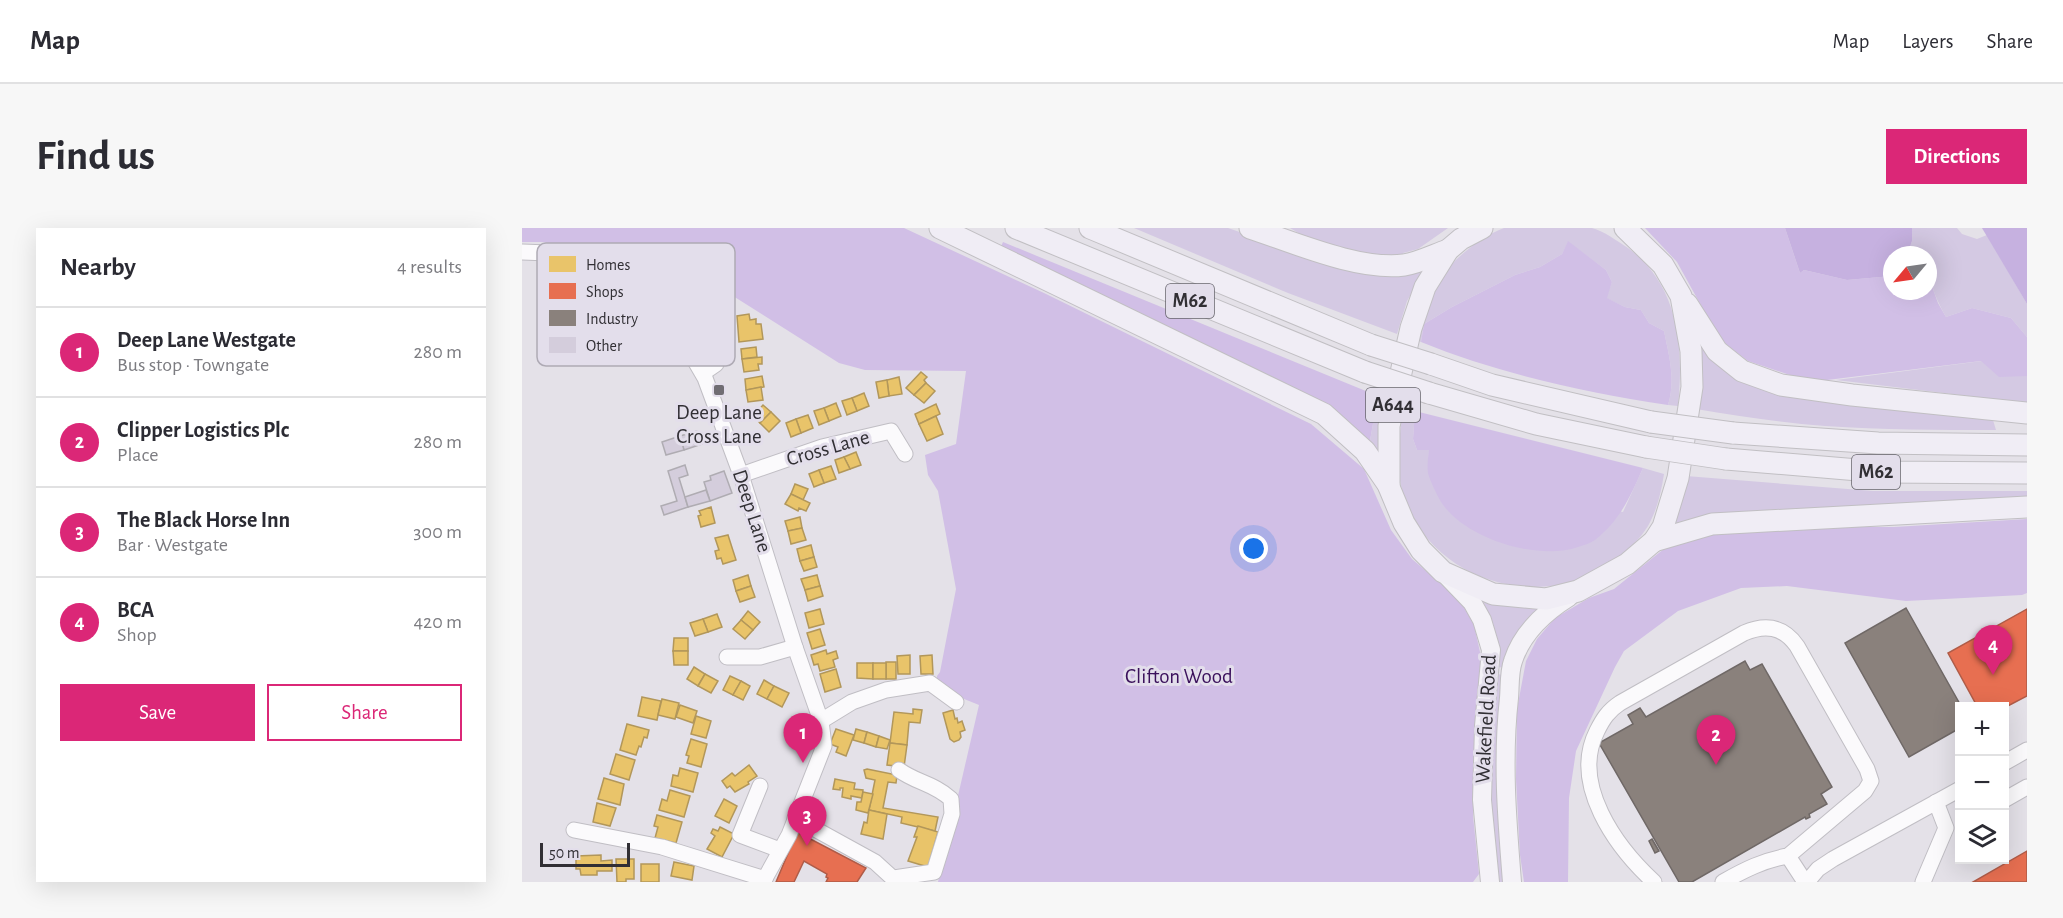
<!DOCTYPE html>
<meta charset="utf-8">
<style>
:root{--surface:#fff;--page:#f7f7f7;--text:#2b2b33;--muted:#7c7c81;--line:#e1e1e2;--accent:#db2777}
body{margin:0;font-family:"Alegreya Sans",sans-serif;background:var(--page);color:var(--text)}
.controls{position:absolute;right:18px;bottom:18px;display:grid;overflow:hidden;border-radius:0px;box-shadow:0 6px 24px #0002}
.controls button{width:54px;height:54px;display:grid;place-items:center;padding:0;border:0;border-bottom:2px solid var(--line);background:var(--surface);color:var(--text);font:30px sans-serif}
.compass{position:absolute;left:1361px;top:18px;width:54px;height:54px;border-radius:50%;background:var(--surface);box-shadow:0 6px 24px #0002;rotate:241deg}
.scale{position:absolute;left:18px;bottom:15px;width:90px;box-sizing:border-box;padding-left:6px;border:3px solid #312f34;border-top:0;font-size:16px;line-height:21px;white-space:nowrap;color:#312f34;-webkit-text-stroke:4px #e3deeb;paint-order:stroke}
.you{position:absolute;left:732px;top:321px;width:21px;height:21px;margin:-15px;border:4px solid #fff;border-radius:50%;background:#1a73e8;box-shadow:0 0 0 9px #1a73e833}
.badge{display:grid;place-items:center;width:39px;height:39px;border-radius:50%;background:var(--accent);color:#fff;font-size:20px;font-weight:700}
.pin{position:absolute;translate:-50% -50px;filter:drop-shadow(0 2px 3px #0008)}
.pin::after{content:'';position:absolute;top:32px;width:21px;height:18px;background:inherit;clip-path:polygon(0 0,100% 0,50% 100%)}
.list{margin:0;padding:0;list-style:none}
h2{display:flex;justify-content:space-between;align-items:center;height:78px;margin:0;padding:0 24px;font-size:26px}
h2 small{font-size:20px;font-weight:400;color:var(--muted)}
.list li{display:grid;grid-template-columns:39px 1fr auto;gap:18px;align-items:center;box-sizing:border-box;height:90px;padding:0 24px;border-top:2px solid var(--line)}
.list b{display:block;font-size:22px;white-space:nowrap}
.list p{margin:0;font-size:20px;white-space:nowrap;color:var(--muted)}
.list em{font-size:20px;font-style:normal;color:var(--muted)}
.actions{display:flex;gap:12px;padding:18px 24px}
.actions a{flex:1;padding:14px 0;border:2px solid var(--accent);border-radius:0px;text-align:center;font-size:21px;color:var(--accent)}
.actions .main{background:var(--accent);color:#fff}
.icon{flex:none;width:33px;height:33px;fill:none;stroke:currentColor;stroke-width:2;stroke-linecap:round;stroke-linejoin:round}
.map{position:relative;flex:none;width:1505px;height:654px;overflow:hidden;border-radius:0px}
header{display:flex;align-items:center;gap:36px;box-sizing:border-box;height:84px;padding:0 30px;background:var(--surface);border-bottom:2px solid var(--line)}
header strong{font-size:28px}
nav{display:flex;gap:33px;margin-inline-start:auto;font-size:21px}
.intro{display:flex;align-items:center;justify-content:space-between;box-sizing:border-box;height:144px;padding:0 36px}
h1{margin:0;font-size:42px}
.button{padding:15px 27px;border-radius:0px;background:var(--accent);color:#fff;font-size:21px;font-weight:700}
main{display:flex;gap:36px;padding:0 36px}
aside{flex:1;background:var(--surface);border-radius:0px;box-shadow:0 6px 24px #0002}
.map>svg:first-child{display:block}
.green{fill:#d4c9e3}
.forest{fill:#d1bfe6}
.water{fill:#c6b1e0}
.homes{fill:#e9c46a;stroke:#b2975a;stroke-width:1.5}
.shops{fill:#e76f51;stroke:#b05c48;stroke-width:1.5}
.industry{fill:#8a817c;stroke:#6f6866;stroke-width:1.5}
.building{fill:#d4cddc;stroke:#afacb2;stroke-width:1.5}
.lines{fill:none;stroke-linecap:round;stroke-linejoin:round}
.minor-casing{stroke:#c0bec4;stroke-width:17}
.major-casing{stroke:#c1bfc3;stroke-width:20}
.highway-casing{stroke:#c1bfc3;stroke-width:23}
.minor{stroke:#fbfafc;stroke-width:15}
.major{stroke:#f4f2f7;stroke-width:18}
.highway{stroke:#f0edf5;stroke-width:21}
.highway-bridge-casing{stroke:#c1bfc3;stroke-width:23;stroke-linecap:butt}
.highway-bridge{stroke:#f0edf5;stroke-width:21}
.poi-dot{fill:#706d73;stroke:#e3deeb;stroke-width:2}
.labels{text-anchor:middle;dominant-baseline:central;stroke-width:6;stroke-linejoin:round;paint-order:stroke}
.shield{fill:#e3deeb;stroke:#66646b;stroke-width:1.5}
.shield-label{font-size:20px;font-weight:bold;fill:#312f34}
.poi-label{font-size:21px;fill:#312f34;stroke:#e3deeb}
.street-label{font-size:21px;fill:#312f34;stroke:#e3deeb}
.park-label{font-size:21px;fill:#3b115c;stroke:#e3deeb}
.key{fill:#e3deeb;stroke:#aeaab4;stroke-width:1.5}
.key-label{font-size:16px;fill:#312f34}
</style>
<header>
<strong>Map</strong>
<nav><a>Map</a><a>Layers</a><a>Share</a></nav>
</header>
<div class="intro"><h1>Find us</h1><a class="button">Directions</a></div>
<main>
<aside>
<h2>Nearby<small>4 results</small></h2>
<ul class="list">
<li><span class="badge">1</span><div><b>Deep Lane Westgate</b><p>Bus stop · Towngate</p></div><em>280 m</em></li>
<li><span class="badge">2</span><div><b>Clipper Logistics Plc</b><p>Place</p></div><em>280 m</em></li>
<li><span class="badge">3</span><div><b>The Black Horse Inn</b><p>Bar · Westgate</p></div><em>300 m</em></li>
<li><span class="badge">4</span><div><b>BCA</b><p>Shop</p></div><em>420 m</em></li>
</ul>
<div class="actions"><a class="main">Save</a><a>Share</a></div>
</aside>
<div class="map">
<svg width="1505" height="654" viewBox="0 0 1505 654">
<rect width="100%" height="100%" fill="#e4e1e8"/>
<g class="green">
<polygon points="612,0 706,0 810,36 904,40 885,73 875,106 766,65"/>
<polygon points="768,0 926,0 896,21 881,25 881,28 831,27 790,13"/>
<path d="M982 0C1002 0 1022 0 1042 0 1051 0 1061 0 1070 0 1082 3 1095 13 1106 20 1157 57 1162 120 1156 178L1146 177C1154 151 1147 128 1142 103L1127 95 1119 82 1103 79 1084 70 1090 54 1084 42 1046 14 1040 26 1018 39 993 47 930 79 902 96 899 114 892 111C896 98 898 83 904 71 919 42 952 11 982 0Z"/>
<path d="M1390 0H1435L1440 6 1455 11 1465 7 1505 76V109L1489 90 1450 80 1424 89C1412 68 1406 51 1406 27H1385L1390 13Z"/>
<path d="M1176 113 1188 128 1359 179 1471 192 1474 202C1417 202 1360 202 1303 198 1260 195 1217 188 1174 181Z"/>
<polygon points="1460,133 1477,148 1505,148 1505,175 1314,152"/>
<polygon points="856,168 863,172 856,226 847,218"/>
<path d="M881 180 893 183 891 211 895 222H907L906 245 1101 284 1121 240 1142 246C1139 265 1135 282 1126 298 1118 311 1106 322 1094 331 1081 340 1065 350 1050 354 975 374 893 331 878 253 873 230 879 203 881 180Z"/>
<polygon points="1164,248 1351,263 1505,263 1505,271 1244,282 1209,286 1146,302"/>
<polygon points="960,371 997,379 1018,380 983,440 976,439 976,418 971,395"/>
<path d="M976 446 983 448 975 561 978 612 982 654H975C968 585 965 515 976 446Z"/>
</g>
<g class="forest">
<polygon points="0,0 382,0 522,65 789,196 842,241 869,302 890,331 938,372 952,397 960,433 956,460 951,588 957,646 951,654 416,654 457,477 415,460 415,448 418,444 434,361 416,263 406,247 403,227 434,216 444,143 343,142 317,135 192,56 178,64 124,55 104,40 65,22 20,14 0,14"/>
<polygon points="1123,0 1263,0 1278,45 1282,42 1325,52 1370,48 1370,63 1406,63 1406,47 1416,75 1424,89 1450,80 1489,90 1505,109 1505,148 1477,149 1459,133 1289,154 1226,133 1205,117 1192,101 1155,34"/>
<path d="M1046 13 1084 42 1090 54 1085 70 1103 79 1119 82 1127 95 1142 103C1147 128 1154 151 1146 177 1062 164 978 146 899 114L902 96 930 79 993 47 1018 39 1040 26Z"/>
<polygon points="481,14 856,168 847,218 478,21"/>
<path d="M893 183 1121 240C1108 269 1099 291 1073 312 1069 315 1062 317 1056 319 1016 333 943 311 919 274 915 267 908 253 906 245 905 238 906 229 907 222H895L891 211Z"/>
<polygon points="1505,291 1505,365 1500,367 1384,373 1265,358 1219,360 1156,383 1102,423 1093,439 1054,523 1047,570 1046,654 1002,654 998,627 994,551 995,481 1004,433 1015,411 1033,390 1067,370 1092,361 1148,316 1175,306 1268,299 1372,299"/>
</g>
<g class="water">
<polygon points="1263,0 1390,0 1390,13 1385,27 1370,27 1370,48 1325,52 1282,42 1278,45"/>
<polygon points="1460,0 1505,0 1505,76"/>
</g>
<g class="homes">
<polygon points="227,86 228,92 234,91 234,96 239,96 241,111 217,114 215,88"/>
<polygon points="234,119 235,129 220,131 219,121"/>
<polygon points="240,129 240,136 236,136 237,142 222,144 220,131"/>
<polygon points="399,144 405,149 402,152 404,155 392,167 384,160"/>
<polygon points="240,148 242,159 224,162 223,151"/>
<polygon points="377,149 380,166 367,168 365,152"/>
<polygon points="365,152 367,168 357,170 354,154"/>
<polygon points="404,155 413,163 402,175 392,167"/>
<polygon points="239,159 241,172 226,174 224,162"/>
<polygon points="342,165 347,178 335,183 330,170"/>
<polygon points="330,170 335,183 325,187 320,173"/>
<polygon points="314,175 319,188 307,193 302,180"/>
<polygon points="414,176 418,186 397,196 393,186"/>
<polygon points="241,177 249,184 238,195 231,188"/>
<polygon points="302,180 307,193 297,197 292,183"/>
<polygon points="249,184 258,193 247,204 238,195"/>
<polygon points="286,187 291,200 279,205 274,191"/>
<polygon points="414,188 421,206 405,213 397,196"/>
<polygon points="274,191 279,205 269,209 264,195"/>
<polygon points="334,224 339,237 328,241 322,229"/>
<polygon points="322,229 328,241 317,245 313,232"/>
<polygon points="309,238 314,251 302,255 297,242"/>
<polygon points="297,242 302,255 292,259 287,246"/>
<polygon points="273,256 286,261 281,272 269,266"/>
<polygon points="269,266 288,275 284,283 277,280 276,283 263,276"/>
<polygon points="189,279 193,295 179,299 176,288 179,287 177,283"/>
<polygon points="278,289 280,300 266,303 263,293"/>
<polygon points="280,300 284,312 269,316 266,303"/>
<polygon points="206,307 214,332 201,336 199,330 195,331 193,323 197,322 193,310"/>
<polygon points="289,317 292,329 278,333 275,321"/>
<polygon points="292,329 295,339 282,343 278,333"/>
<polygon points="226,347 229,358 214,363 211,352"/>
<polygon points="295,347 298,358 283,362 279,351"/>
<polygon points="229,358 233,369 218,374 214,363"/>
<polygon points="298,358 301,368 286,373 283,362"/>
<polygon points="298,381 302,396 287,400 283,385"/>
<polygon points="226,383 238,394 231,402 219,392"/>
<polygon points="195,386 200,399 186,404 181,391"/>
<polygon points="181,391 186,404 173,408 168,395"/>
<polygon points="219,392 231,402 223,411 211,401"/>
<polygon points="298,401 303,417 290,421 285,405"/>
<polygon points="152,410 166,410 166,423 151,423"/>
<polygon points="304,422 305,426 314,423 316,430 311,432 313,439 298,443 296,436 292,437 289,427"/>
<polygon points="151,423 166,423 166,437 152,437"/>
<polygon points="388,427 388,446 376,446 375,428"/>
<polygon points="410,427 411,446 399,446 398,428"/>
<rect x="364" y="434" width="10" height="17"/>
<polygon points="335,435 351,435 351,451 335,450"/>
<rect x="351" y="435" width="13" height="16"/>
<polygon points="172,439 183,446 176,458 165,451"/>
<polygon points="314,441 319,459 303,464 298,446"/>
<polygon points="183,446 196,453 189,465 176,458"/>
<polygon points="208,448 219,453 211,467 201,462"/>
<polygon points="242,452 252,458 245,471 235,466"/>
<polygon points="219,453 228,458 221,472 211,467"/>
<polygon points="252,458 267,465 260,479 245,471"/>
<polygon points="120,469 139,473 135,492 116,488"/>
<polygon points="140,471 157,475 153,491 136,487"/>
<polygon points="158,477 175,483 171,495 154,489"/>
<polygon points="391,481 400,482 398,495 387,494 385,517 368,515 372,484 391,486"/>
<polygon points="431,482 433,491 435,490 436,495 440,493 443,502 438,504 439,509 437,512 432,514 428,511 421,485"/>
<polygon points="174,488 189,493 184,510 169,506"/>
<polygon points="105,496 127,502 125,510 122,509 119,519 117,518 114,527 98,522"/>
<polygon points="314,501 332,507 324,528 314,524 316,519 308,516"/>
<polygon points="334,501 345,504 342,515 331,512"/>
<polygon points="345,504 357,508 354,519 342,515"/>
<polygon points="357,508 368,512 365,521 354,519"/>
<polygon points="169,511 185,516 179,539 165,535 167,528 164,527"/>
<polygon points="368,515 385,517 382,539 365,537"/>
<polygon points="94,526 113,532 107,552 88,546"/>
<polygon points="227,537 235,548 226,554 227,556 213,564 208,558 205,560 200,553 210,545 213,548"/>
<polygon points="158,540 176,545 171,564 149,558 151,547 156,548"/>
<polygon points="345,541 375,547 374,555 366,554 361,580 416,589 413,603 379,595 380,589 347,582 353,552 344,550 342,542"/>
<polygon points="82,550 102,556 98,577 76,571"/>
<polygon points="313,551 333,555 332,561 341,562 340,570 329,568 329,571 320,569 321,560 318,560 318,562 311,561"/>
<polygon points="148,562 168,568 162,589 137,582 140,571 145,573"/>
<polygon points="341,564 351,566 346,585 334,582 335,574 339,574"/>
<polygon points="202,571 215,578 207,595 193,588"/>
<polygon points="75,575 94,580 88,598 71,594"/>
<polygon points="347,582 365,586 361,611 339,606 342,594 345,595"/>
<polygon points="135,587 160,594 154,615 133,610 136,599 132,598"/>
<polygon points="396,598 416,604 406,639 386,633 395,609 392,609"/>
<polygon points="198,599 212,606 200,629 185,621 193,608 189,605 191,601 196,603"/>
<polygon points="79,627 79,633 90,632 90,643 75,643 75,647 59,647 58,641 54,641 54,628"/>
<polygon points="94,631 112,631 112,651 104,651 104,654 95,654"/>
<polygon points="152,634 172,638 170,652 149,648"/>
<rect x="119" y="636" width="18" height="18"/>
</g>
<g class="shops">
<polygon points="1505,381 1505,468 1482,480 1482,478 1455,478 1426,425"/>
<polygon points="275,604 344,640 335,654 304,654 306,650 304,649 305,646 282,633 272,654 254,654"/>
<polygon points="1505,623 1505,654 1451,654"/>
</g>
<g class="industry">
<polygon points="1384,380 1439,478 1438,478 1438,500 1387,529 1323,415"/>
<polygon points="1223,433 1228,442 1240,436 1310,559 1299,566 1305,576 1287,586 1288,589 1284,591 1283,589 1170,654 1157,654 1077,515 1111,496 1106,487 1118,480 1124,489"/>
<polygon points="1130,611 1137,623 1133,625 1127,613"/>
</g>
<g class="building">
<polygon points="175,203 180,216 162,222 158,208"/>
<polygon points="158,208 162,222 144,227 140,214"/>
<polygon points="163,237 166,247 157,250 166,279 142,287 139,278 155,273 146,243"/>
<polygon points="202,243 210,265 188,273 182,254 189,252 188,248"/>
<polygon points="184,262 188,273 166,279 163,269"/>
</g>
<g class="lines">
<g class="minor-casing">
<g id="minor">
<polyline points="0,24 53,26 94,41 129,64 151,95 183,150 219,247 273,419 299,493 302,518 267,607 241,654"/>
<path d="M125 62 157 53C163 56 172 59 178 64 199 82 195 112 194 136L181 145"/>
<polyline points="219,247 300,219 369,203 383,226"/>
<polyline points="205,429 238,429 273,419"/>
<polyline points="299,493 330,474 364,462 408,455 434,474"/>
<polyline points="1482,535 1505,522"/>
<polyline points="238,558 218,607 258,622"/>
<polyline points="1482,572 1505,559"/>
<polyline points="273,590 353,634 375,654"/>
<polyline points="52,602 140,619 243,651"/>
<polyline points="1266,628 1283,654"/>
<path d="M372 650 412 644 430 586 429 571C411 555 395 555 377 542"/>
<path d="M1132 654C1094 619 1048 556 1075 503 1081 491 1086 483 1098 475L1222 405C1243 396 1261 398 1275 418L1345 541 1349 553 1343 563 1266 628C1242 632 1222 642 1201 654"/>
<polyline points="1285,654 1296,641 1311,631 1438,561"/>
<polyline points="1401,654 1424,600 1414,574"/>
</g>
</g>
<g class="major-casing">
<g id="major">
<polyline points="924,347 950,374 960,392 969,422 962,498 960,572 968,654"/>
<path d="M990 654C985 592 980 532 987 470 988 459 987 444 991 433 1000 405 1023 384 1047 369"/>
</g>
</g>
<g class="highway-casing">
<g id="highway">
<polyline points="418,0 802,186 843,223 867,258"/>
<polyline points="494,0 843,144"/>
<polyline points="568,0 849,117"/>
<path d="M728 0C771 14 837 43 882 37 896 35 912 27 926 22"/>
<polyline points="960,0 939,11 926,22 903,59 889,100 867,198 867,259 882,295 899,322 921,344 971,366 1024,371 1056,363 1105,336 1132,313 1141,299 1156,250 1170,159 1169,123 1159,68 1141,37 1103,0"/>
<polyline points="1165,76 1195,123 1220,143 1259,157 1330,167 1505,185"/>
<polyline points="909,136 970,157 1129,194"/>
<polyline points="907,165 1014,196 1124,219"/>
<polyline points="1211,205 1356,215 1505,217"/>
<polyline points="1204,231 1360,244 1505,245"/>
<polyline points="1132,313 1190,296 1505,279"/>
</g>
</g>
<use href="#minor" class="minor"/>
<use href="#major" class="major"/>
<use href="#highway" class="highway"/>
<g class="highway-bridge-casing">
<g id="highway-bridge">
<polyline points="849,117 909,136"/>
<polyline points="843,144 907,165"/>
<polyline points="1129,194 1211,205"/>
<polyline points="1124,219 1204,231"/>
</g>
</g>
<use href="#highway-bridge" class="highway-bridge"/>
</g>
<rect class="poi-dot" x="191" y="156" width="12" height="12" rx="3"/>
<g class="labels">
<g class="shield">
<rect x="644" y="56" width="48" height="34" rx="4.5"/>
<rect x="844" y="160" width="54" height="34" rx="4.5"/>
<rect x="1330" y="227" width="48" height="34" rx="4.5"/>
</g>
<g class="shield-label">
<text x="668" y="73">M62</text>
<text x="871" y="177">A644</text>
<text x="1354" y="244">M62</text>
</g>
<g class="poi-label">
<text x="197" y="184">Deep Lane<tspan x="197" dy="24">Cross Lane</tspan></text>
</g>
<g class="street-label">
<text transform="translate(306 220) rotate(-16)">Cross Lane</text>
<text transform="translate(230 283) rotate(72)">Deep Lane</text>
<text transform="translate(964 491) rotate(-87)">Wakefield Road</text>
</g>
<g class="park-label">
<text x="657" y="448">Clifton Wood</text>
</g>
</g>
<rect x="15" y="15" width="198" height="123" rx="9" class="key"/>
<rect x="27" y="28" width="27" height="16" fill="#e9c46a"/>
<rect x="27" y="55" width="27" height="16" fill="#e76f51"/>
<rect x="27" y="82" width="27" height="16" fill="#8a817c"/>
<rect x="27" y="109" width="27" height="16" fill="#d4cddc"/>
<g class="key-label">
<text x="64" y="42">Homes</text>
<text x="64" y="69">Shops</text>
<text x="64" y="96">Industry</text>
<text x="64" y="123">Other</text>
</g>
</svg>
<div class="controls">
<button>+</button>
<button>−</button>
<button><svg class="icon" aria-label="layers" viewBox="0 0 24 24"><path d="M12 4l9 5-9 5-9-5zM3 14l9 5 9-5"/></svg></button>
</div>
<svg class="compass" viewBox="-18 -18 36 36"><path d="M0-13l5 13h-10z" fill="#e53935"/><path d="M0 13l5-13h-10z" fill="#7c7c81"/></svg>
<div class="scale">50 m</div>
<div class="you"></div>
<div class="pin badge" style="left:281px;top:535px">1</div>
<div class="pin badge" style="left:1194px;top:537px">2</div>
<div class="pin badge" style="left:285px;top:618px">3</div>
<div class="pin badge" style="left:1471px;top:447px">4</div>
</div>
</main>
